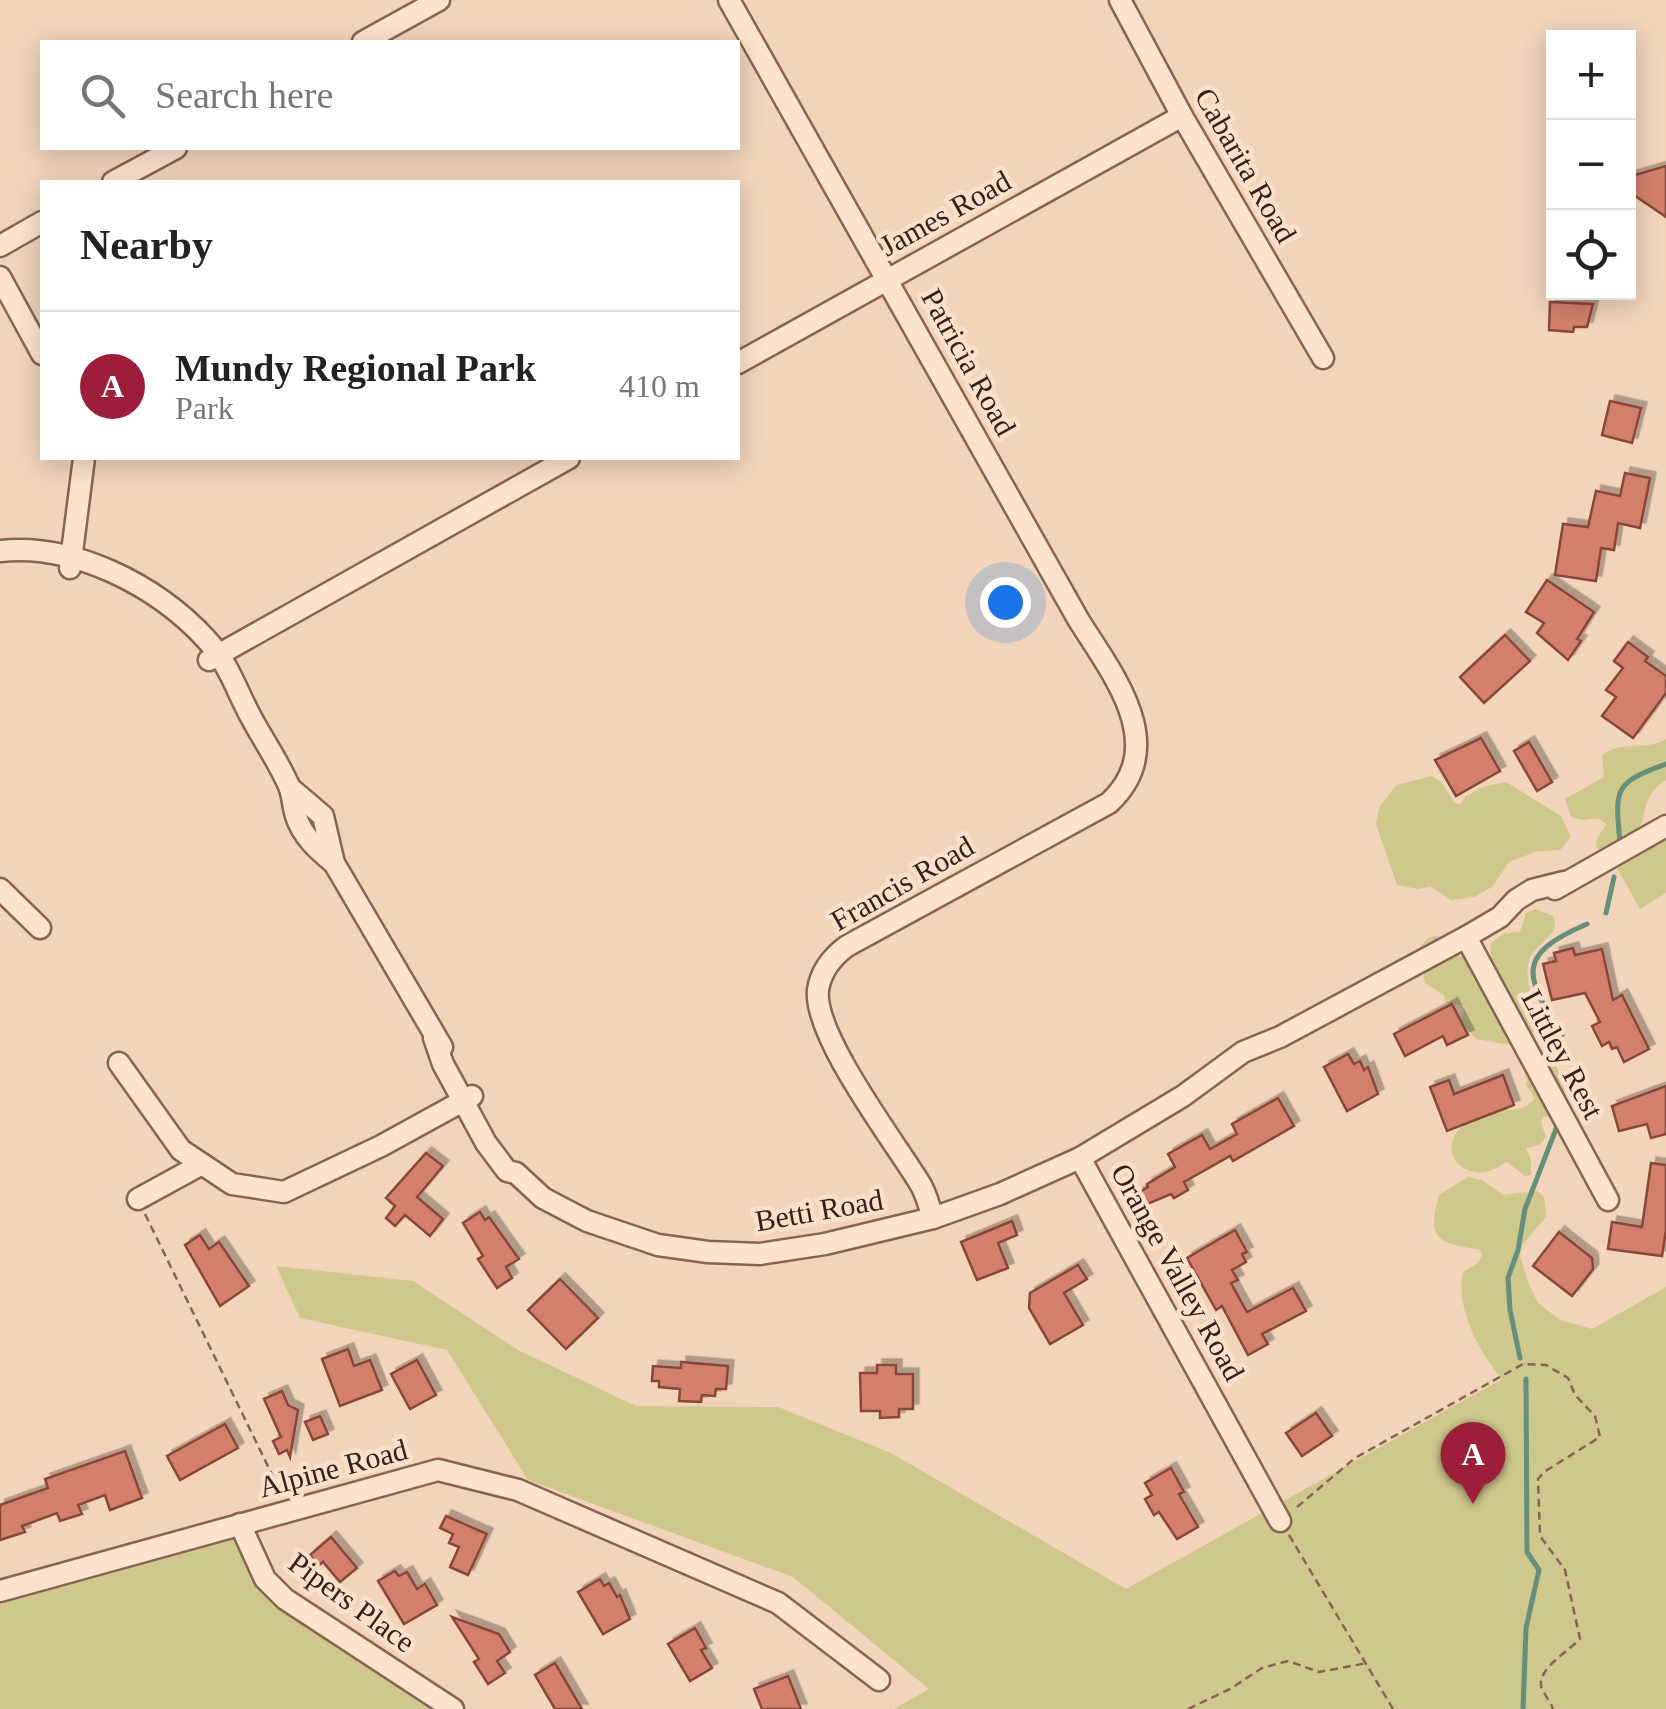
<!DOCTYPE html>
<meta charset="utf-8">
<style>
:root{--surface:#fff;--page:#f2f2f2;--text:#222;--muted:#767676;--line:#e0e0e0;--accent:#9c1e3b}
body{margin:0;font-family:Georgia,serif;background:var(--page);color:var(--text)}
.controls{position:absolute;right:30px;top:30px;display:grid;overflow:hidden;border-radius:0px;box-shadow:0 5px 25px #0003}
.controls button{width:90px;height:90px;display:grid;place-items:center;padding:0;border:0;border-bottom:2px solid var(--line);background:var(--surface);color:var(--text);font:50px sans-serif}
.you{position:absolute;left:1005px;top:602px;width:35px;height:35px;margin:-25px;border:8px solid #fff;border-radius:50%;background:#1a73e8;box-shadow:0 0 0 15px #1a73e833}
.badge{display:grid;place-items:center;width:65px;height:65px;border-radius:50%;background:var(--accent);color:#fff;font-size:32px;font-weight:700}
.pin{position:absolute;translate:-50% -82px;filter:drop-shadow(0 2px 5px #0008)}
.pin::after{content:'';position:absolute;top:52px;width:35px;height:30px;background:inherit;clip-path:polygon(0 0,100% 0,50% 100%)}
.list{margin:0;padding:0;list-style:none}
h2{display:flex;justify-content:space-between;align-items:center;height:130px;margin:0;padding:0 40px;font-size:42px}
h2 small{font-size:32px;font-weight:400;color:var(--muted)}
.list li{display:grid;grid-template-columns:65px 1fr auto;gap:30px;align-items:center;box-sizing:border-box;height:150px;padding:0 40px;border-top:2px solid var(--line)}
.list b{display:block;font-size:38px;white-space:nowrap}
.list p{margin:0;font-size:32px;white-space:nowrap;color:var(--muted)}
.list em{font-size:32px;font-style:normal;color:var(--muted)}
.icon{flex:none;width:55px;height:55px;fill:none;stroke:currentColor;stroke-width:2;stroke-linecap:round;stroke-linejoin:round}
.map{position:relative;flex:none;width:1666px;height:1709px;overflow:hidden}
.search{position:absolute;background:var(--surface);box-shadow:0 5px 25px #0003;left:40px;top:40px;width:700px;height:110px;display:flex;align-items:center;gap:25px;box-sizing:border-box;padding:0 35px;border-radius:0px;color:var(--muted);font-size:38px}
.panel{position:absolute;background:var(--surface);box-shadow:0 5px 25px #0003;left:40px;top:180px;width:700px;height:280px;border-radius:0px}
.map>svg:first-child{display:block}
.green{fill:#cfc88d}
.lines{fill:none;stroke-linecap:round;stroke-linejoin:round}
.stream{stroke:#668f7c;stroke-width:5}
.building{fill:#d2806c;stroke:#8a4637;stroke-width:2.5;filter:url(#shadow)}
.minor-casing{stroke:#896453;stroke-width:25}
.path{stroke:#896453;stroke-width:2.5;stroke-dasharray:8 5;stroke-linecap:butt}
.minor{stroke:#fce3cd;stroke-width:20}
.labels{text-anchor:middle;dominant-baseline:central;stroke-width:9;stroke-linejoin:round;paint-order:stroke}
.street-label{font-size:30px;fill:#362119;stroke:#f8e0ca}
</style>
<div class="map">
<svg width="1666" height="1709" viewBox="0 0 1666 1709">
<defs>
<filter id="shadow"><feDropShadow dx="5.5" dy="-5.5" stdDeviation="0" flood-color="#0004"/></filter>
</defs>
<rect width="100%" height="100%" fill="#f1d4ba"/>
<g class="green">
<path d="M1666 739V780C1627 806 1665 829 1603 854 1588 843 1602 834 1606 824L1598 818 1582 820 1571 817 1565 799 1604 777 1602 756C1620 739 1645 752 1666 739Z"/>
<polygon points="1432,776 1441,782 1455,803 1461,804 1465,797 1482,787 1506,782 1561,816 1571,837 1560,850 1538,851 1509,862 1492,887 1474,897 1451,900 1430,886 1418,889 1397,885 1376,824 1379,808 1396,785"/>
<polygon points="1666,829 1666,893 1640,909 1617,868 1626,862 1627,855"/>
<path d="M1536 909 1553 916C1562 936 1535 942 1529 961 1523 981 1535 1004 1542 1023L1539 1033 1530 1032 1525 1027 1492 967 1490 944 1504 933 1520 932 1526 913Z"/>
<polygon points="1436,936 1448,940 1460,956 1465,956 1513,1041 1511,1045 1476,1039 1461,1022 1465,1006 1446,1003 1444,995 1425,983 1419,948 1428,938"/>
<path d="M1544 1056H1550L1556 1064 1566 1095 1555 1116 1543 1117 1541 1123 1546 1137 1539 1145 1526 1148 1531 1159V1175L1525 1176 1507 1162C1500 1166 1492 1171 1485 1172 1460 1175 1442 1153 1457 1132 1466 1120 1485 1114 1498 1107 1512 1112 1525 1110 1535 1098L1526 1085 1530 1065Z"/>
<path d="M1468 1177 1482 1180 1503 1195 1537 1191 1544 1197 1546 1217 1523 1244 1520 1256 1529 1285 1538 1303 1560 1320 1592 1329 1666 1287V1709H894L929 1689 793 1577 528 1480 447 1350 300 1318 276 1266 413 1281 518 1350 636 1406 778 1407 891 1453 1126 1589 1502 1379C1479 1353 1455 1307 1463 1272L1478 1263 1482 1255 1480 1250C1438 1242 1426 1241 1439 1195Z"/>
<polygon points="240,1524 265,1579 453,1709 0,1709 0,1591"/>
</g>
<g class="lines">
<g class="stream">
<path d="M1620 843C1615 789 1613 783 1666 764"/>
<polyline points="1606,913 1614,877"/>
<path d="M1562 1035C1524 975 1515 955 1587 924"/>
<polyline points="1520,1358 1510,1310 1508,1278 1518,1250 1525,1209 1556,1129"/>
<polyline points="1523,1709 1526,1628 1539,1570 1527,1552 1526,1379"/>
</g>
</g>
<g class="building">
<polygon points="1666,166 1666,217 1628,191 1628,177"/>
<polygon points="1550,302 1593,304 1587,327 1574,327 1573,332 1549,330"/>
<polygon points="1610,401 1641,408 1632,443 1602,435"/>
<polygon points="1625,473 1650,478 1640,528 1618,523 1614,550 1601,548 1596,581 1555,575 1563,524 1588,527 1596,491 1620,496"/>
<polygon points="1547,580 1594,612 1577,639 1581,641 1568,660 1537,633 1544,623 1526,612"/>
<polygon points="1505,635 1530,661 1484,703 1460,677"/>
<polygon points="1628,642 1648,657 1645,661 1666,676 1666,693 1633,738 1602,716 1616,697 1606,690 1623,668 1614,661"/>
<polygon points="1481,738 1500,771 1456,796 1435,760"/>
<polygon points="1529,742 1552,782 1537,791 1514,751"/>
<polygon points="1573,948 1575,955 1602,949 1613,1000 1622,995 1649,1049 1624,1062 1617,1047 1612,1049 1609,1042 1602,1046 1592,1026 1600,1022 1585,993 1552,1000 1543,964 1556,961 1554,953"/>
<polygon points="1452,1004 1468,1035 1447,1045 1443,1036 1405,1056 1394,1034"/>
<polygon points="1348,1054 1354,1064 1360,1061 1364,1070 1368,1067 1378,1094 1347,1111 1324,1067"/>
<polygon points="1503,1075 1514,1105 1447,1131 1430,1087 1449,1080 1454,1094"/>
<polygon points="1666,1086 1666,1134 1651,1138 1647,1124 1619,1131 1612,1106"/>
<polygon points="1278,1098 1294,1126 1233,1161 1230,1156 1184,1182 1188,1190 1174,1198 1171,1194 1145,1205 1138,1193 1148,1187 1147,1184 1175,1167 1168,1154 1202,1135 1210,1149 1237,1134 1232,1124"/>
<polygon points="426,1153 443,1166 417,1197 443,1219 430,1236 405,1215 395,1226 386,1218 395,1206 386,1198"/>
<polygon points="1651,1163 1666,1165 1666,1230 1662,1256 1608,1249 1612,1222 1642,1227"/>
<polygon points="480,1212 485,1220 489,1217 519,1259 506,1267 512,1278 497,1288 478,1259 483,1256 463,1223"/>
<polygon points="1012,1221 1017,1235 998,1243 1008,1268 977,1280 961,1242"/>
<polygon points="1235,1230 1247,1252 1242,1254 1246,1262 1232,1270 1238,1280 1231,1283 1247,1312 1293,1288 1306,1311 1262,1334 1268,1344 1248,1355 1222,1306 1216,1310 1187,1258"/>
<polygon points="1559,1232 1592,1258 1593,1269 1572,1296 1533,1266"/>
<polygon points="200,1235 209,1249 219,1242 249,1286 220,1306 185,1245"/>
<polygon points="1078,1265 1087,1279 1064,1293 1083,1325 1050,1344 1029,1308 1030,1293"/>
<polygon points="560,1279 598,1318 566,1349 528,1310"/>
<polygon points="348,1349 354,1366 370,1360 382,1390 340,1406 322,1359"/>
<polygon points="417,1360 436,1395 410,1409 391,1374"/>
<polygon points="681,1362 728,1366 726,1389 716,1389 715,1396 702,1395 701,1402 679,1401 680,1389 659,1387 659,1381 652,1381 653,1366 681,1368"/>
<polygon points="877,1365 896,1365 896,1374 913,1374 913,1409 899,1409 899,1417 880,1418 880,1411 861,1411 860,1373 877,1373"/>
<polygon points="282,1391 288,1405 298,1410 290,1457 287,1450 279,1454 273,1441 281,1437 264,1399"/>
<polygon points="1316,1413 1332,1436 1302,1456 1286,1433"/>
<polygon points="320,1416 328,1434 313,1440 305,1422"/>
<polygon points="225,1424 238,1448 180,1480 167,1456"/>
<polygon points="125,1451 142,1498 110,1510 105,1495 78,1505 82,1514 60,1521 57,1513 22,1526 25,1532 0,1540 0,1505 48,1488 45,1479"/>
<polygon points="1171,1468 1184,1492 1179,1494 1198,1527 1177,1539 1159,1512 1154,1515 1145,1499 1152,1495 1145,1483"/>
<polygon points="446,1516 487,1534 468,1575 450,1567 459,1547 449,1543 453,1534 440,1528"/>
<polygon points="331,1537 357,1568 340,1582 323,1562 319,1565 310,1555"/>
<polygon points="395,1571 399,1576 407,1572 417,1589 425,1584 437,1605 404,1624 378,1581"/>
<polygon points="600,1579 604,1586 609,1583 617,1597 620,1595 630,1619 603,1634 578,1592"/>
<polygon points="452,1617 499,1634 510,1652 497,1661 505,1673 488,1684 474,1662 479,1659"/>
<polygon points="695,1628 706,1648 701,1650 712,1668 690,1681 668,1644"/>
<polygon points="555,1663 582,1709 555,1709 535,1675"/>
<polygon points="788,1676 801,1709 762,1709 754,1689"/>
</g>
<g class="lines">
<g class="minor-casing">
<g id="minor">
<path d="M729 0 1078 619C1112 674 1171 745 1109 803L847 946C832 957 821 970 818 990 813 1035 894 1141 919 1182 926 1192 929 1206 933 1218"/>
<polyline points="1120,0 1182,116 1323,358"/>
<polyline points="363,42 439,0"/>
<polyline points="113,182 176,148"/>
<polyline points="0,246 42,222"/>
<polyline points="0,277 42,354"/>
<polyline points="738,363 1182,116"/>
<path d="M0 551C74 543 156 585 206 639 230 665 236 690 252 719 264 741 279 763 289 786 293 796 293 807 296 816 302 836 319 851 334 863"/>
<polyline points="70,568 84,458"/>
<polyline points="209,660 569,458"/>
<polyline points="290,788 323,816 334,863 442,1047"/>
<polyline points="0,889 40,928"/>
<polyline points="1555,889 1666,826"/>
<polyline points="1466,937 1608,1200"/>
<polyline points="434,1038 443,1064 486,1143 507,1171 516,1173 543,1198 587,1221 658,1245 708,1252 760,1254 825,1244 933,1218 1000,1194 1080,1158 1183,1096 1243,1052 1280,1037 1466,937 1500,917 1516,900 1532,890 1564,882"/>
<polyline points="119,1063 181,1150 232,1184 284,1192 381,1146 472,1096"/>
<polyline points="1080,1158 1280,1521"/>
<polyline points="138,1199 202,1164"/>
<polyline points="240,1524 265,1579 285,1599 453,1709"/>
<polyline points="0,1591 438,1470 518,1490 778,1603 879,1680"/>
</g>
</g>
<g class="path">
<polyline points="145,1214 282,1495"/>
<path d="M1297 1507 1355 1458 1523 1364 1546 1365 1568 1378 1575 1395 1595 1416 1600 1437 1544 1472 1538 1479 1540 1536 1565 1570 1580 1639C1570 1650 1538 1668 1541 1686 1542 1692 1551 1702 1553 1709"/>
<polyline points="1289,1535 1393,1709"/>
<polyline points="1188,1709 1230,1689 1262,1668 1288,1661 1319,1672 1367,1663"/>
</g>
<use href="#minor" class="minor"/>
</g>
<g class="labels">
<g class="street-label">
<text transform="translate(1246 165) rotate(60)">Cabarita Road</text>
<text transform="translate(945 213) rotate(-29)">James Road</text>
<text transform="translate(969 362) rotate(61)">Patricia Road</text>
<text transform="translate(902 883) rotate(-30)">Francis Road</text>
<text transform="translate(1563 1054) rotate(62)">Littley Rest</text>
<text transform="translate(819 1210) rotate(-10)">Betti Road</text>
<text transform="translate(1178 1272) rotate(61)">Orange Valley Road</text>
<text transform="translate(333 1468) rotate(-15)">Alpine Road</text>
<text transform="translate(352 1602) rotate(36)">Pipers Place</text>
</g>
</g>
</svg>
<div class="controls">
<button>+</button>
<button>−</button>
<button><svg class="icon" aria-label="locate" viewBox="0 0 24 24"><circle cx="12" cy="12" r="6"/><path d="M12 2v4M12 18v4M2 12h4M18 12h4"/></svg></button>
</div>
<div class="you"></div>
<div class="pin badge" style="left:1473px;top:1504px">A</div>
<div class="search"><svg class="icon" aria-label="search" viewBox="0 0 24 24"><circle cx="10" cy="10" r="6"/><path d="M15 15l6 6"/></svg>Search here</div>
<section class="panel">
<h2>Nearby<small></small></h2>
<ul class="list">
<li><span class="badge">A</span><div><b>Mundy Regional Park</b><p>Park</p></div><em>410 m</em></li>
</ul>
</section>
</div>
